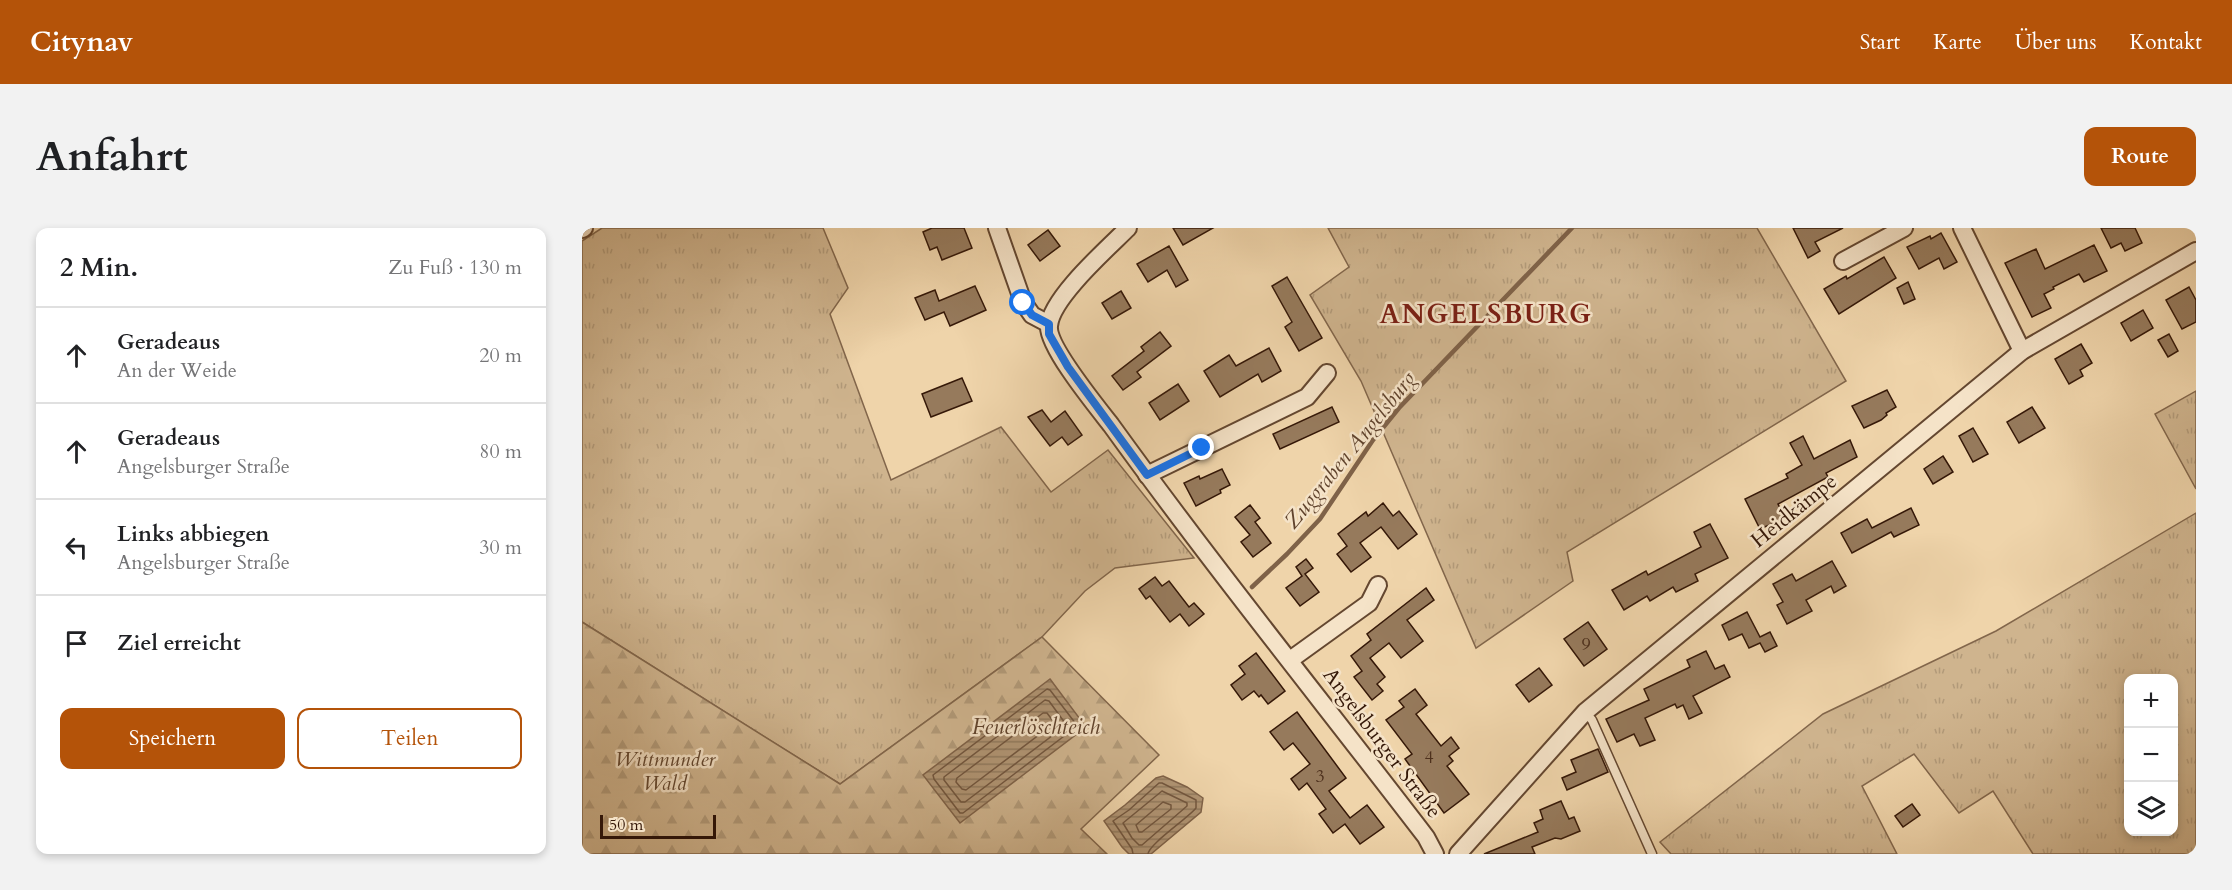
<!DOCTYPE html>
<html lang="de">
<meta charset="utf-8">
<style>
:root{--surface:#fff;--page:#f2f2f2;--text:#202124;--muted:#757577;--line:#e0e0e0;--accent:#b45309}
body{margin:0;font-family:Cardo,serif;background:var(--page);color:var(--text)}
.controls{position:absolute;right:18px;bottom:18px;display:grid;overflow:hidden;border-radius:12px;box-shadow:0 3px 9px #0003}
.controls button{width:54px;height:54px;display:grid;place-items:center;padding:0;border:0;border-bottom:2px solid var(--line);background:var(--surface);color:var(--text);font:30px sans-serif}
.scale{position:absolute;left:18px;bottom:15px;width:116px;box-sizing:border-box;padding-left:6px;border:3px solid #351808;border-top:0;font-size:16px;line-height:21px;white-space:nowrap;color:#351808;-webkit-text-stroke:4px #f5e3c8;paint-order:stroke}
.stop{position:absolute;width:18px;height:18px;margin:-14px;border:4px solid #1a73e8;border-radius:50%;background:#fff}
.stop.end{background:#1a73e8;border-color:#fff;box-shadow:0 2px 6px #0008}
.list{margin:0;padding:0;list-style:none}
h2{display:flex;justify-content:space-between;align-items:center;height:78px;margin:0;padding:0 24px;font-size:26px}
h2 small{font-size:20px;font-weight:400;color:var(--muted)}
.list li{display:grid;grid-template-columns:39px 1fr auto;gap:18px;align-items:center;box-sizing:border-box;height:96px;padding:0 24px;border-top:2px solid var(--line)}
.list b{display:block;font-size:22px;white-space:nowrap}
.list p{margin:0;font-size:20px;white-space:nowrap;color:var(--muted)}
.list em{font-size:20px;font-style:normal;color:var(--muted)}
.actions{display:flex;gap:12px;padding:18px 24px}
.actions a{flex:1;padding:14px 0;border:2px solid var(--accent);border-radius:12px;text-align:center;font-size:21px;color:var(--accent)}
.actions .main{background:var(--accent);color:#fff}
.icon{flex:none;width:33px;height:33px;fill:none;stroke:currentColor;stroke-width:2;stroke-linecap:round;stroke-linejoin:round}
.map{position:relative;flex:none;width:1614px;height:626px;overflow:hidden;border-radius:12px}
header{display:flex;align-items:center;gap:36px;box-sizing:border-box;height:84px;padding:0 30px;background:var(--accent);color:#fff}
header strong{font-size:28px}
nav{display:flex;gap:33px;margin-inline-start:auto;font-size:21px}
.intro{display:flex;align-items:center;justify-content:space-between;box-sizing:border-box;height:144px;padding:0 36px}
h1{margin:0;font-size:42px}
.button{padding:15px 27px;border-radius:12px;background:var(--accent);color:#fff;font-size:21px;font-weight:700}
main{display:flex;gap:36px;padding:0 36px}
aside{flex:1;background:var(--surface);border-radius:12px;box-shadow:0 3px 9px #0003}
.map>svg:first-child{display:block}
.grass{fill:url(#grass-tufts);stroke:#82664b;stroke-width:1.5;fill-rule:evenodd}
.forest{fill:url(#forest-firs);stroke:#82664b;stroke-width:1.5}
.water{fill:url(#water-rules);stroke:#7f6248;stroke-width:1.5}
.lines{fill:none;stroke-linecap:round;stroke-linejoin:round}
.shore{stroke:#72563e;stroke-width:1.5}
.stream{stroke:#7f6248;stroke-width:4.5}
.building{fill:#967a5c;stroke:#351808;stroke-width:1.5}
.service-casing{stroke:#644730;stroke-width:11}
.minor-casing{stroke:#644730;stroke-width:20}
.service{stroke:#f5e3c8;stroke-width:8}
.minor{stroke:#f5e3c8;stroke-width:16}
.route{stroke:#1a73e8;stroke-width:8}
.labels{text-anchor:middle;dominant-baseline:central;stroke-width:5;stroke-linejoin:round;paint-order:stroke}
.number-label{font-size:18px;fill:#4d301d}
.street-label{font-size:21px;fill:#351808;stroke:#f5e3c8}
.park-label{font-size:21px;font-style:italic;fill:#634730;stroke:#f5e3c8}
.water-label{font-size:22px;font-style:italic;fill:#60432d;stroke:#f5e3c8}
.district-label{font-size:27px;font-weight:bold;letter-spacing:1.5px;fill:#7a1f14;stroke:#f5e3c8}
</style>
<header>
<strong>Citynav</strong>
<nav><a>Start</a><a>Karte</a><a>Über uns</a><a>Kontakt</a></nav>
</header>
<div class="intro"><h1>Anfahrt</h1><a class="button">Route</a></div>
<main>
<aside>
<h2>2 Min.<small>Zu Fuß · 130 m</small></h2>
<ul class="list">
<li><svg class="icon" aria-label="ahead" viewBox="0 0 24 24"><path d="M12 20V5M6 11l6-6 6 6"/></svg><div><b>Geradeaus</b><p>An der Weide</p></div><em>20 m</em></li>
<li><svg class="icon" aria-label="ahead" viewBox="0 0 24 24"><path d="M12 20V5M6 11l6-6 6 6"/></svg><div><b>Geradeaus</b><p>Angelsburger Straße</p></div><em>80 m</em></li>
<li><svg class="icon" aria-label="left" viewBox="0 0 24 24"><path d="M17 20v-9H6M10 6l-5 5 5 5"/></svg><div><b>Links abbiegen</b><p>Angelsburger Straße</p></div><em>30 m</em></li>
<li><svg class="icon" aria-label="arrive" viewBox="0 0 24 24"><path d="M6 21V4h12l-3 4 3 4H6"/></svg><div><b>Ziel erreicht</b></div></li>
</ul>
<div class="actions"><a class="main">Speichern</a><a>Teilen</a></div>
</aside>
<div class="map">
<svg width="1614" height="626" viewBox="0 0 1614 626">
<defs>
<pattern id="grass-tufts" width="24" height="20" patternUnits="userSpaceOnUse" patternTransform="scale(1.5)"><rect width="24" height="20" fill="#cfb48e"/><path d="M3 7l-1-3M5 7V3M7 7l1-3M15 17l-1-3M17 17v-4M19 17l1-3" fill="none" stroke="#b29a79"/></pattern>
<pattern id="forest-firs" width="22" height="20" patternUnits="userSpaceOnUse" patternTransform="scale(1.5)"><rect width="22" height="20" fill="#cfb48e"/><path d="M5 1l3.5 6h-7zM16 11l3.5 6h-7z" fill="#b29a79"/></pattern>
<pattern id="water-rules" width="6" height="5" patternUnits="userSpaceOnUse" patternTransform="scale(1.5)"><rect width="6" height="5" fill="#b09473"/><path d="M0 2.5h6" fill="none" stroke="#90785c"/></pattern>
</defs>
<rect width="100%" height="100%" fill="#efd4aa"/>
<filter id="stains"><feTurbulence type="fractalNoise" baseFrequency=".00333" numOctaves="4"/><feColorMatrix values="0 0 0 0 .2 0 0 0 0 .09 0 0 0 0 .02 0 0 0 .5 -.17"/></filter>
<radialGradient id="worn" r=".72"><stop offset=".6" stop-color="#630" stop-opacity="0"/><stop offset="1" stop-color="#630" stop-opacity=".3"/></radialGradient>
<g class="grass">
<polygon points="20,0 241,0 266,60 248,86 309,252 419,199 469,264 526,222 612,330 533,340 503,363 460,409 258,556 0,394 0,13"/>
<polygon points="746,0 1175,0 1264,153 985,324 991,353 894,420 779,153 728,67 767,39"/>
<polygon points="1614,163 1614,261 1573,186"/>
<path d="M1614 285V626H1451L1411 563 1377 585 1332 526 1280 558 1315 626H1089L1078 614 1241 486 1414 403ZM1546 451H1592V604H1546Z"/>
</g>
<polygon class="forest" points="0,394 258,556 460,409 577,527 499,601 525,626 0,626"/>
<g class="water">
<polygon points="468,451 504,499 378,595 341,547"/>
<polygon points="581,548 605,559 621,570 619,584 569,626 547,626 540,619 522,593 543,577 574,550"/>
</g>
<g class="lines">
<g class="shore">
<polygon points="465,461 468,462 494,496 494,499 381,585 378,585 352,551 351,547"/>
<polygon points="463,472 467,473 483,495 483,498 383,574 379,574 362,552 362,549"/>
<polygon points="461,485 465,485 471,493 470,497 384,562 380,561 374,554 375,550"/>
<polygon points="580,563 605,575 605,578 560,617 557,617 550,610 541,595"/>
<polygon points="581,574 589,577 589,581 560,604 557,604 554,597"/>
<path d="M551 626 550 621 531 593 547 582 577 555H580L614 572V580C605 591 567 616 566 626"/>
</g>
<polyline class="stream" points="670,359 705,326 738,291 791,212 817,180 990,0"/>
</g>
<g class="building">
<polygon points="350,0 382,0 390,20 360,32 355,19 348,22 341,4"/>
<polygon points="591,0 631,0 601,17"/>
<polygon points="1211,0 1261,0 1233,14 1238,23 1226,30"/>
<polygon points="1519,0 1553,0 1560,15 1543,23 1539,15 1529,20"/>
<polygon points="466,2 478,18 458,33 446,17"/>
<polygon points="1359,5 1375,34 1362,41 1357,30 1337,41 1325,19 1348,8 1349,11"/>
<polygon points="1512,17 1525,43 1502,54 1497,46 1471,59 1472,61 1462,66 1469,80 1450,89 1423,35 1454,21 1463,41"/>
<polygon points="587,18 606,52 594,59 585,42 566,54 555,36"/>
<polygon points="1302,29 1314,50 1257,86 1242,61 1264,48 1265,51"/>
<polygon points="705,49 740,110 717,123 703,99 710,94 690,58"/>
<polygon points="1326,54 1333,71 1322,76 1315,60"/>
<polygon points="393,58 404,82 368,98 362,84 343,92 333,70 353,62 357,73"/>
<polygon points="1607,59 1614,72 1614,94 1600,101 1584,72"/>
<polygon points="539,63 549,80 530,91 520,75"/>
<polygon points="1561,82 1571,100 1549,113 1539,95"/>
<polygon points="578,104 589,118 555,144 559,149 541,162 530,148 562,123 559,119"/>
<polygon points="1587,106 1596,123 1586,129 1576,112"/>
<polygon points="1499,116 1510,135 1498,142 1501,148 1487,156 1473,131"/>
<polygon points="687,120 699,143 680,154 676,146 638,169 622,143 647,127 654,138"/>
<polygon points="380,150 390,173 349,189 340,166"/>
<polygon points="596,156 607,173 578,192 567,175"/>
<polygon points="1305,162 1314,179 1304,185 1305,187 1299,192 1282,200 1270,178"/>
<polygon points="750,179 757,194 698,221 691,206"/>
<polygon points="1450,179 1463,200 1437,215 1425,194"/>
<polygon points="460,182 469,194 483,183 500,207 486,217 480,209 468,218 446,189"/>
<polygon points="1391,200 1406,226 1391,234 1377,208"/>
<polygon points="1221,208 1232,231 1268,212 1275,229 1244,245 1246,249 1196,276 1203,290 1178,301 1163,271 1206,250 1204,246 1220,237 1208,215"/>
<polygon points="1361,228 1371,244 1351,256 1342,241"/>
<polygon points="640,241 648,257 638,262 639,265 614,278 602,255 617,248 618,251"/>
<polygon points="801,275 811,288 817,283 835,306 816,321 799,299 778,315 789,329 769,344 755,326 765,318 756,306 784,284 786,288"/>
<polygon points="668,277 678,290 673,294 689,315 671,329 659,314 668,307 653,289"/>
<polygon points="1329,280 1337,297 1312,309 1309,304 1270,325 1259,305 1285,291 1290,300"/>
<polygon points="1128,296 1146,330 1113,346 1116,353 1094,364 1091,359 1068,373 1065,368 1042,382 1030,362 1064,343 1066,347 1119,319 1112,304"/>
<polygon points="724,331 731,340 723,346 737,364 718,378 704,360 720,348 714,339"/>
<polygon points="1250,333 1264,358 1252,365 1249,358 1224,372 1230,383 1205,396 1195,377 1201,374 1191,356 1210,346 1214,353"/>
<polygon points="573,349 580,358 587,353 607,379 612,375 622,386 607,398 598,386 588,394 568,368 564,371 557,361"/>
<polygon points="844,360 852,372 825,392 841,413 819,430 807,415 788,430 803,449 795,456 801,463 790,472 772,449 780,443 769,428 789,412 785,406"/>
<polygon points="1165,384 1178,409 1188,404 1195,418 1183,424 1178,415 1167,420 1160,406 1147,412 1140,397"/>
<polygon points="1006,394 1025,421 1002,438 982,411"/>
<polygon points="1124,423 1133,441 1142,437 1148,449 1111,468 1120,485 1107,491 1101,477 1095,480 1093,476 1063,490 1073,512 1058,518 1052,506 1035,514 1024,491 1067,472 1062,461 1106,440 1108,439 1105,432"/>
<polygon points="674,425 703,463 686,476 679,467 677,469 672,463 660,472 649,457 663,446 657,438"/>
<polygon points="957,440 970,457 947,474 934,457"/>
<polygon points="833,461 845,477 834,486 859,518 869,509 877,520 867,528 871,533 865,538 887,566 862,585 823,531 830,526 804,492 822,479 817,473"/>
<polygon points="715,484 764,550 747,563 768,590 785,577 802,599 778,616 763,596 751,605 737,586 744,581 725,555 717,562 709,551 728,536 711,515 702,522 688,504"/>
<polygon points="1016,521 1026,544 985,562 980,550 994,544 989,532"/>
<polygon points="979,573 987,591 992,589 998,603 979,611 973,610 950,619 953,626 902,626 956,604 952,595 961,591 958,582"/>
<polygon points="1330,576 1338,587 1321,599 1313,588"/>
</g>
<g class="lines">
<g class="service-casing">
<polyline id="service" points="1003,484 1010,492 1070,626"/>
</g>
<g class="minor-casing">
<g id="minor">
<polyline points="415,0 441,74 450,87 467,96"/>
<path d="M546 0C526 20 469 70 467 98 465 118 515 179 529 197 630 337 739 472 844 609L853 626"/>
<polyline points="1380,0 1440,123"/>
<polyline points="0,1 2,0"/>
<polyline points="1261,33 1322,0"/>
<polyline points="565,247 725,169 745,145"/>
<polyline points="708,432 787,375 796,357"/>
<polyline points="876,626 1003,484 1440,123 1614,23"/>
</g>
</g>
<use href="#service" class="service"/>
<use href="#minor" class="minor"/>
</g>
<g class="lines">
<polyline class="route" points="441,75 450,87 467,96 467,106 486,139 565,247 620,220"/>
</g>
<g class="labels">
<g class="number-label">
<text x="1004" y="416">9</text>
<text x="847" y="529">4</text>
<text x="738" y="548">3</text>
</g>
<g class="street-label">
<text transform="translate(1212 283) rotate(-39)">Heidkämpe</text>
<text transform="translate(800 515) rotate(53)">Angelsburger Straße</text>
</g>
<g class="park-label">
<text x="83" y="531">Wittmunder<tspan x="83" dy="24">Wald</tspan></text>
</g>
<g class="water-label">
<text transform="translate(768 222) rotate(-51)">Zuggraben Angelsburg</text>
<text x="454" y="499">Feuerlöschteich</text>
</g>
<g class="district-label">
<text x="904" y="86">ANGELSBURG</text>
</g>
</g>
<rect width="100%" height="100%" filter="url(#stains)"/>
<rect width="100%" height="100%" fill="url(#worn)"/>
</svg>
<div class="controls">
<button>+</button>
<button>−</button>
<button><svg class="icon" aria-label="layers" viewBox="0 0 24 24"><path d="M12 4l9 5-9 5-9-5zM3 14l9 5 9-5"/></svg></button>
</div>
<div class="scale">50 m</div>
<div class="stop" style="left:441px;top:75px"></div>
<div class="stop end" style="left:620px;top:220px"></div>
</div>
</main>
